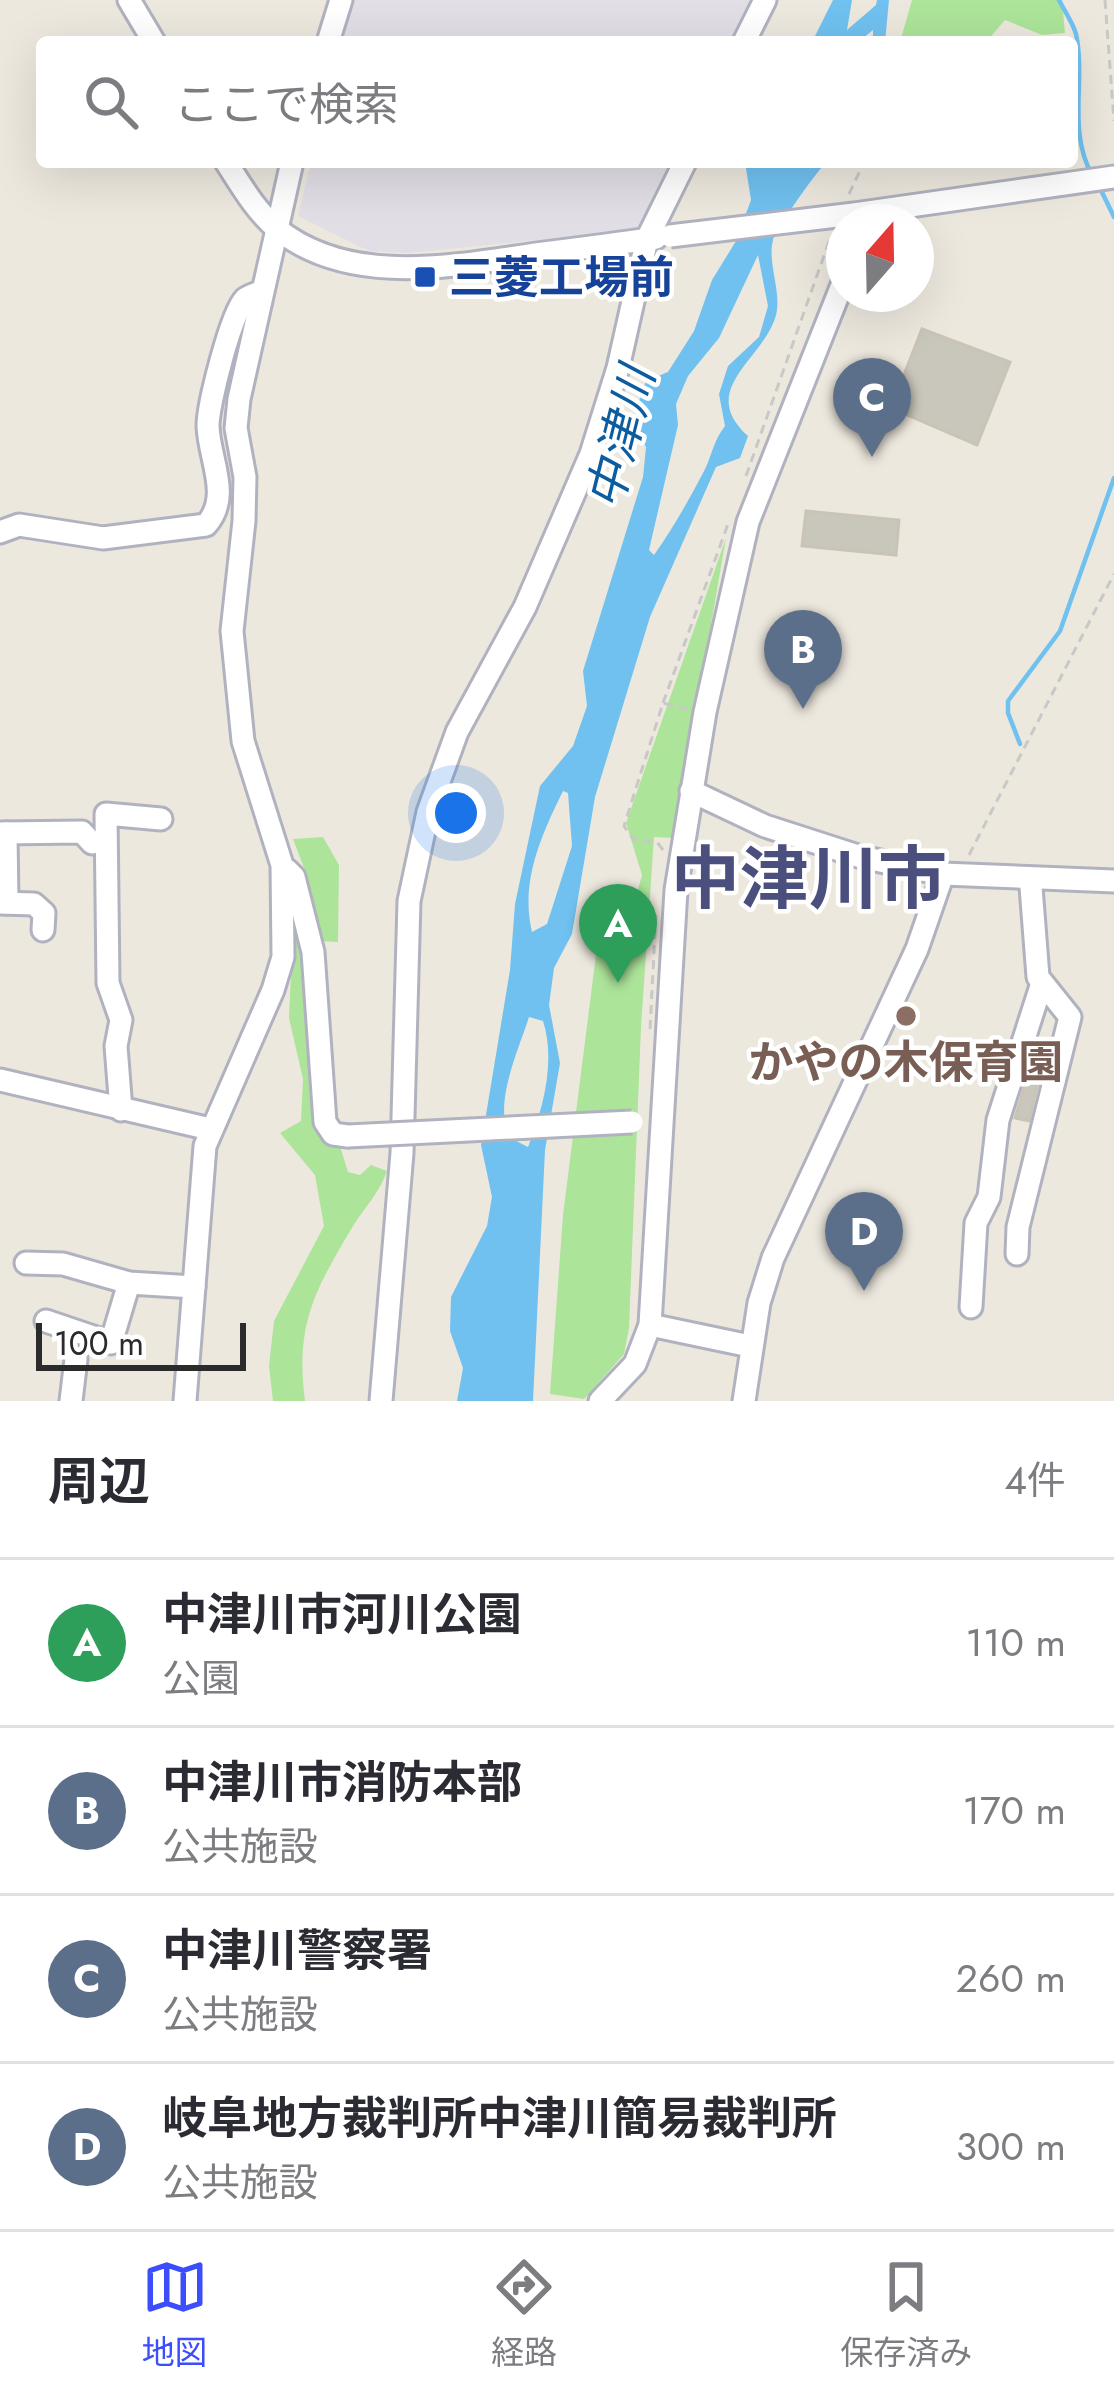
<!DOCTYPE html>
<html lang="ja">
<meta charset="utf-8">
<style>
:root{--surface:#fff;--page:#f2f2f3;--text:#2b2b33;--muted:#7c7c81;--line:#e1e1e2;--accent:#3c4dfb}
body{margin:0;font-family:Jost,"Noto Sans JP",sans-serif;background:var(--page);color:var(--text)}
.compass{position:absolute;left:826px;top:204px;width:108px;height:108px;border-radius:50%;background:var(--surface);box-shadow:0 12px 48px #0002;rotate:20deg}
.scale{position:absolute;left:36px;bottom:30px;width:210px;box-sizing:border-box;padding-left:12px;border:6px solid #2b2b2b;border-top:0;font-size:33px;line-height:42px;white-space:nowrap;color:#2b2b2b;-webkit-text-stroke:9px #fff;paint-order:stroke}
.you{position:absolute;left:456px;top:813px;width:42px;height:42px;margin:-30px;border:9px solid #fff;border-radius:50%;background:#1a73e8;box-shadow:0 0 0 18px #1a73e833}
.badge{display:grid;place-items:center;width:78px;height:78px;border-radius:50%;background:var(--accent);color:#fff;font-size:39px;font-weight:700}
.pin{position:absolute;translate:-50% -99px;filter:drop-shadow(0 3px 6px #0008)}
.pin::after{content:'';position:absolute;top:63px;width:42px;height:36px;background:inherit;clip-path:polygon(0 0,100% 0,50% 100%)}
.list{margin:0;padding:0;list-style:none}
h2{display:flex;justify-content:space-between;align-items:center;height:156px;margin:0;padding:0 48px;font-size:51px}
h2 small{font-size:39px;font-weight:400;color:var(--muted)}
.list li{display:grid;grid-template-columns:78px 1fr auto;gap:36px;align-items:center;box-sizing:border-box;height:168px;padding:0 48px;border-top:3px solid var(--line)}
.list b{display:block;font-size:45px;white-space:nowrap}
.list p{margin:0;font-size:39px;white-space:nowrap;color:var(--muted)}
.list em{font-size:39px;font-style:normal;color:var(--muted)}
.icon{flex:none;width:66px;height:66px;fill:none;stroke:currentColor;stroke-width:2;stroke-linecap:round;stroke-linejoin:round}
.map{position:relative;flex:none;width:1114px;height:1401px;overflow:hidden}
.search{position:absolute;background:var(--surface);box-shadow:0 12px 48px #0002;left:36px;right:36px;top:36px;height:132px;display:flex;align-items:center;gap:30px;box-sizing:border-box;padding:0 42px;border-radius:12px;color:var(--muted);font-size:45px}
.sheet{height:828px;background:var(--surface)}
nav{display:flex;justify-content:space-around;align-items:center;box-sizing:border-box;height:168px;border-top:3px solid var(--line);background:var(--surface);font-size:33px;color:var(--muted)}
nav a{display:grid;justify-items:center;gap:6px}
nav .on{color:var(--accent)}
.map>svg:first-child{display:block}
.industrial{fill:#e1dee6}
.green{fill:#ace49a}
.water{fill:#70c1f0;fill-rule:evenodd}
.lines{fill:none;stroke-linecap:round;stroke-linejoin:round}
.stream{stroke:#70c1f0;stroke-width:4.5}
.building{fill:#c9c6bc;stroke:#c9c4b7;stroke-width:3}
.minor-casing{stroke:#b1b2bf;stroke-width:27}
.path{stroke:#c8c8c8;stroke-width:3;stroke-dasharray:9 6;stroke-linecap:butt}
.minor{stroke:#fff;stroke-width:21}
.minor-bridge-casing{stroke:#b1b2bf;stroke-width:27;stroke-linecap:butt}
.minor-bridge{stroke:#fff;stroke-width:21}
.transit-dot{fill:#1a4fb4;stroke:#fff;stroke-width:4.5}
.education-dot{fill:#8d6e63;stroke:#fff;stroke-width:4.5}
.labels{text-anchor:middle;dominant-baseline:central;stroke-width:9;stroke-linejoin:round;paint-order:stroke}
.transit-label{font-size:45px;font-weight:bold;fill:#164399;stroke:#fff;text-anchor:start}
.education-label{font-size:45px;font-weight:bold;fill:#785e54;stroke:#fff}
.water-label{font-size:48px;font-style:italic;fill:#0c5d9f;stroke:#fff}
.town-label{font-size:69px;font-weight:bold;fill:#4b4f7d;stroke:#fff}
</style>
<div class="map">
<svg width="1114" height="1401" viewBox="0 0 1114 1401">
<rect width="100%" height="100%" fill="#ede8de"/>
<g class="industrial">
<polygon points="350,0 755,0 740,42 340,42"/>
<polygon points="311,162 680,162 647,229 408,253 369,251 298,216"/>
</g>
<g class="green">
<polygon points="912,0 1062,0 1065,33 1042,35 1005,20 986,42 900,42"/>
<polygon points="726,538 674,838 654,837 641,1027 629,1328 624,1354 584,1399 550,1394 563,1215 598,939 631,915 642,875 626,823"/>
<path d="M323 837 339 865 338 942 318 941 310 954 339 1143 348 1172 360 1175 371 1165 387 1171C380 1192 365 1207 353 1226 315 1290 295 1324 305 1401H273L269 1366 274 1321 324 1226 315 1175 280 1133 301 1121 303 1079 289 1018 293 929 310 917 306 873 293 839Z"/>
</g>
<g class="water">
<polygon points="833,0 852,0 847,30 876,5 877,0 889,0 885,42 873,42 873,30 858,42 812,42"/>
<path d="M745 162H827C817 170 777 228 773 240 767 263 782 292 776 315 764 360 696 389 748 436L740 458 716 467 650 617 595 797 572 934 554 968 549 1005 560 1063 545 1150 533 1401H457L463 1368 450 1331 451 1297 487 1226 492 1197 481 1145 510 970 515 904 540 786 573 746 587 706 583 671 643 477 646 447 632 421 646 381 668 372 694 331 712 280 736 241 751 200ZM758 255 768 306 759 337 728 366 719 394 725 426C713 441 712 456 704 471 689 500 673 528 654 555L649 550 678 425 676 404 688 376 719 338ZM563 791 568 793 572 846 547 924 532 932C520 882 541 836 563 791ZM529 1017 543 1021C556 1061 543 1109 528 1147 523 1144 516 1142 512 1137 490 1111 520 1046 529 1017Z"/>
</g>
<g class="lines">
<g class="stream">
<path d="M1059 0C1064 10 1073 23 1076 34 1086 82 1067 129 1092 175"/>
<polyline points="1098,184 1114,217"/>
<polyline points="1020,744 1008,713 1008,701 1060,631 1114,478"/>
</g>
</g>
<g class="building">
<polygon points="922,329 1010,362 977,445 891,408"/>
<polygon points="806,511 899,520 896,555 802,546"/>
<polygon points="1029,1072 1040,1074 1029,1121 1015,1118"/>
</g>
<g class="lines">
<g class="minor-casing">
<g id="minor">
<polyline points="129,0 154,42"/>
<polyline points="328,42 341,0"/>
<polyline points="744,42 765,0"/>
<path d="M226 162C241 185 255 210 276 228 348 287 452 266 536 254 576 249 616 244 656 238"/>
<polyline points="854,214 1114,177"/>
<path d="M0 532 19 525 103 538 206 525C232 496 209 460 208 426 208 405 231 313 245 299 250 295 257 294 262 291"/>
<polyline points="691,791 765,826 861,857 943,874 1114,881"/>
<polyline points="0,833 82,832 92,843"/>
<polyline points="6,833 7,903"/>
<polyline points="287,870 294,877 313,952 325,1122 333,1134 348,1136"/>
<polyline points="0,903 34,904 44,913 43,930"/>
<polyline points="0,1080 210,1129"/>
<polyline points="121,1110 116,1046 121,1020 108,983 106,814 161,819"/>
<polyline points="1017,1254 1018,1227 1070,1017 1038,977 1031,887"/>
<polyline points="26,1263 63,1264 129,1283 194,1287"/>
<polyline points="971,1307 976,1223 989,1197 998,1120 1042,983"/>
<polyline points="46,1321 111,1343 129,1283"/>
<polyline points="650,1325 750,1346"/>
<polyline points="71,1401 76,1359"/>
<polyline points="185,1401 205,1146 273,990 283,957 282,865 243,741 232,631 244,521 245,477 236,428 239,399 292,162"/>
<polyline points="381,1401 402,1153 409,901 428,812 457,732 525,607 591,454 618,368 647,239 685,162"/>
<polyline points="600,1401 635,1364 650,1325 676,890 705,712 748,522 844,280"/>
<polyline points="744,1401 759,1303 773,1258 917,949 943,874"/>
</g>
</g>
<g class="path">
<polyline points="1105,0 1114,121"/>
<polyline points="849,194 864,162"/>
<polyline points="746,476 831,236"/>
<polyline points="663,703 728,524"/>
<polyline points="663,850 657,842 633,839 624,826 663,703 687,709"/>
<polyline points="969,855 1114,574"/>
<polyline points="650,1029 656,913"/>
</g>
<use href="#minor" class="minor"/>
<g class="minor-bridge-casing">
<g id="minor-bridge">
<polyline points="670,236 854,214"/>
<polyline points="348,1136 632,1122"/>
</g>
</g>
<use href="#minor-bridge" class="minor-bridge"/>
</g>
<rect class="transit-dot" x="413" y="265" width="24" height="24" rx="6"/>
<circle class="education-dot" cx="906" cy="1016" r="12"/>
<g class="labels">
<g class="transit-label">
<text x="449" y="277">三菱工場前</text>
</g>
<g class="education-label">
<text x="906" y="1062">かやの木保育園</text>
</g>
<g class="water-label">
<text transform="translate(621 438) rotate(-76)">中津川</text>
</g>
<g class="town-label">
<text x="809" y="879">中津川市</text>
</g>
</g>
</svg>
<svg class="compass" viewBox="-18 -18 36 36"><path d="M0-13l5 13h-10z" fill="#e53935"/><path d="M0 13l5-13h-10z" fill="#7c7c81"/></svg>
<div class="scale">100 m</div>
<div class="you"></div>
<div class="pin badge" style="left:618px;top:983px;background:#2e9e5b">A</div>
<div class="pin badge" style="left:803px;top:709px;background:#5c6f8a">B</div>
<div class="pin badge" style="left:872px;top:457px;background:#5c6f8a">C</div>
<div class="pin badge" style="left:864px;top:1291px;background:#5c6f8a">D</div>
<div class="search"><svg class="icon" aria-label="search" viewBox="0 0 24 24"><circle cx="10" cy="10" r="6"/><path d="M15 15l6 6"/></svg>ここで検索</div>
</div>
<section class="sheet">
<h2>周辺<small>4件</small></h2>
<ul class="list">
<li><span class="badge" style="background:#2e9e5b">A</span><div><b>中津川市河川公園</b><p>公園</p></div><em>110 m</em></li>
<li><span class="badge" style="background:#5c6f8a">B</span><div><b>中津川市消防本部</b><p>公共施設</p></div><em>170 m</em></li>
<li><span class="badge" style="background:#5c6f8a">C</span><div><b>中津川警察署</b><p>公共施設</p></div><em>260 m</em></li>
<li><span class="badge" style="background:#5c6f8a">D</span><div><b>岐阜地方裁判所中津川簡易裁判所</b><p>公共施設</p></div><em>300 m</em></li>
</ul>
</section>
<nav>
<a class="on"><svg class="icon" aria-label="map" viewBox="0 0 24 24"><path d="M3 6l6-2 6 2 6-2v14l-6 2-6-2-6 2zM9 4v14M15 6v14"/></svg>地図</a>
<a><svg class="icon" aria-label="directions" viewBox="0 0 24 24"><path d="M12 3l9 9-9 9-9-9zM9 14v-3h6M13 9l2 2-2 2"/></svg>経路</a>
<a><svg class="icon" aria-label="saved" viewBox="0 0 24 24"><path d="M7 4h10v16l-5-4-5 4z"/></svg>保存済み</a>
</nav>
